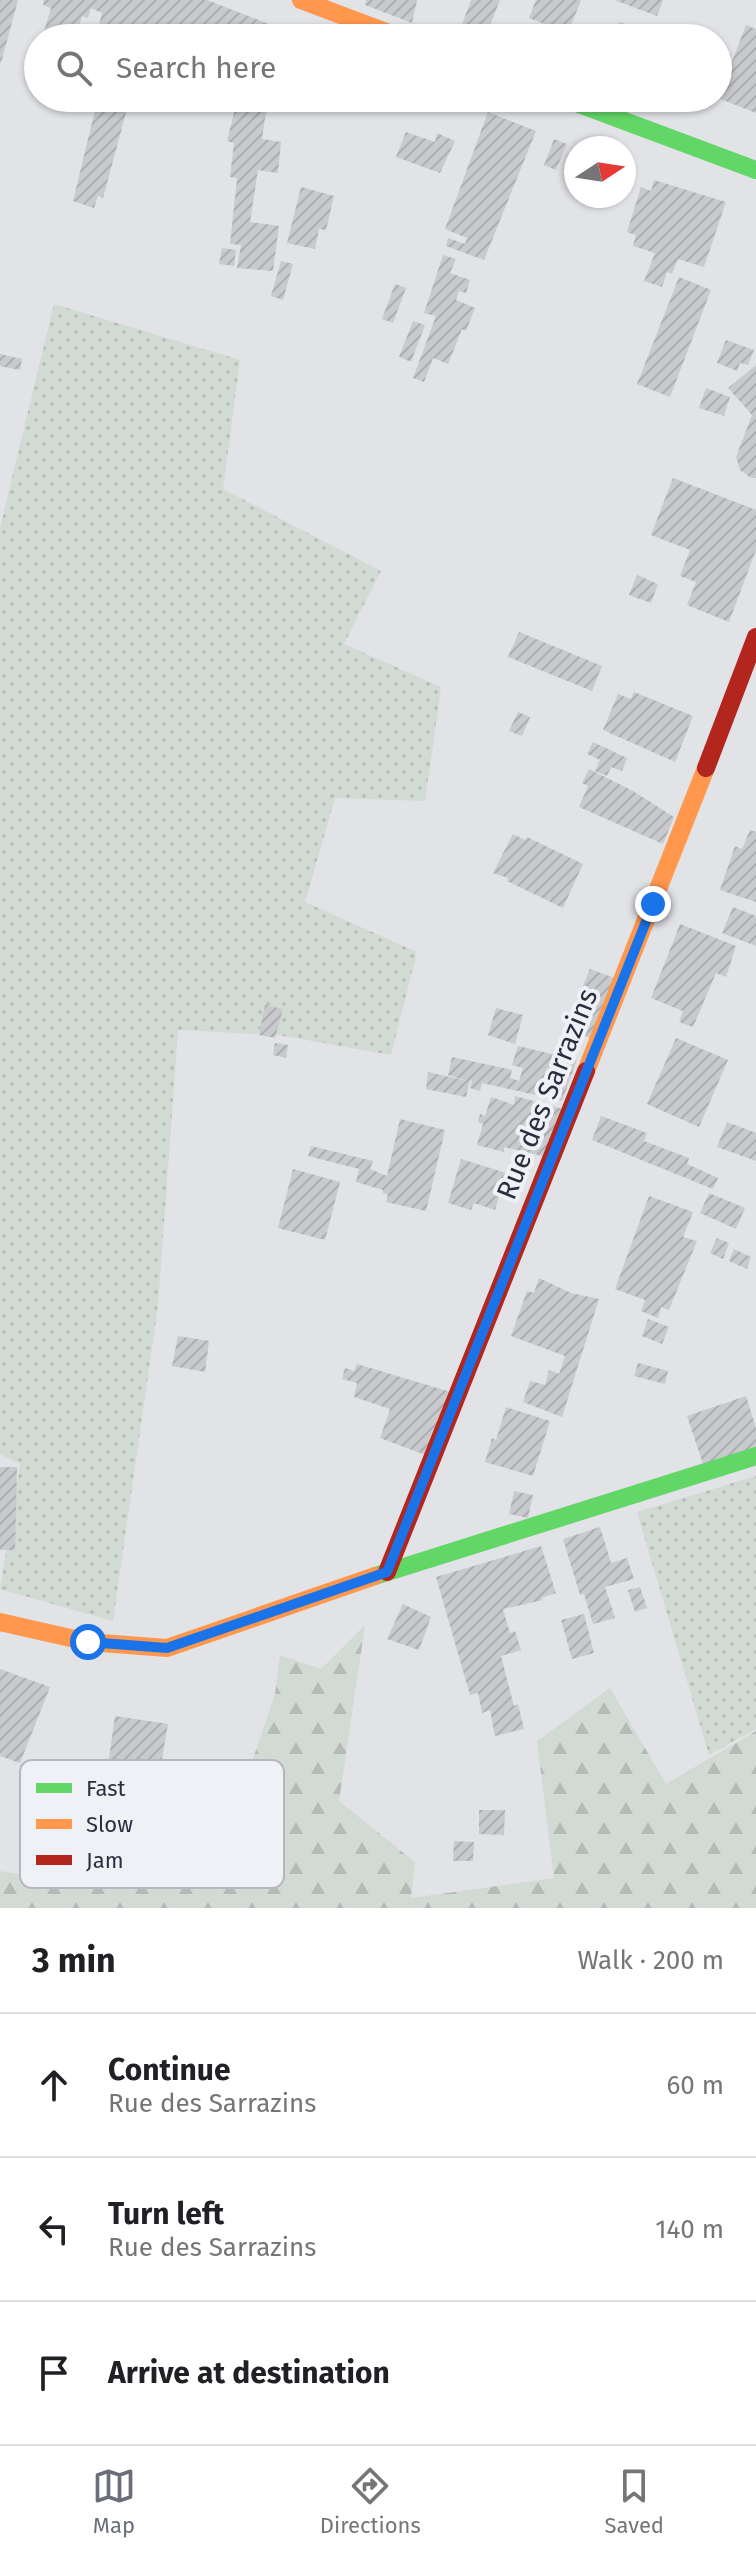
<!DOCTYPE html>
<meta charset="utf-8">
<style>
:root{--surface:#fff;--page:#f6f6f6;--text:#202124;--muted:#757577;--line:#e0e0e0;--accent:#6a6d7a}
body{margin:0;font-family:"Fira Sans",sans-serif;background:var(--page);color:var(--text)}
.compass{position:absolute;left:564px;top:136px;width:72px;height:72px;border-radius:50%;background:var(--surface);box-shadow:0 2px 6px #0004;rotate:78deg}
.stop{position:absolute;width:24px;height:24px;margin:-18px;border:6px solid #1a73e8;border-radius:50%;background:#fff}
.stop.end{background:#1a73e8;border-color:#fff;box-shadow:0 2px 8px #0008}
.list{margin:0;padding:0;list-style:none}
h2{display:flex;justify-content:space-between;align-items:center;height:104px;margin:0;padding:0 32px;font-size:34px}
h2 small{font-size:26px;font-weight:400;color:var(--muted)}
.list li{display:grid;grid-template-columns:52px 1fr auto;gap:24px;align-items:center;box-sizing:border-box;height:144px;padding:0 32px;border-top:2px solid var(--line)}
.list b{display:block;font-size:30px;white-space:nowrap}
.list p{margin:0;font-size:26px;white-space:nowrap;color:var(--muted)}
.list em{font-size:26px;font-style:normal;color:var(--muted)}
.icon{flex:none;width:44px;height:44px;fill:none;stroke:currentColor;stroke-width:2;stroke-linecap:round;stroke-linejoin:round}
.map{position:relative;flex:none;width:756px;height:1908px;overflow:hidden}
.search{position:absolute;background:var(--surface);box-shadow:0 2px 6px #0004;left:24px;right:24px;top:24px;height:88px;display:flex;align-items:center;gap:20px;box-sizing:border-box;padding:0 28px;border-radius:44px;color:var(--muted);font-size:30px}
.sheet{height:536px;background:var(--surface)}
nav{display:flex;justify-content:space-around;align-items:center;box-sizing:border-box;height:112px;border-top:2px solid var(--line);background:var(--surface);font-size:22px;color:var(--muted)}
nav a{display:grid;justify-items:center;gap:4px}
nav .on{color:var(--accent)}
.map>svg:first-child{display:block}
.green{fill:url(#green-dots)}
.forest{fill:url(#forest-firs)}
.building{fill:url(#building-hatch)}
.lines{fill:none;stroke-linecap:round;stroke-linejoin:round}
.fast{stroke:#63d668;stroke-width:18}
.slow{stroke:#ff974d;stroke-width:18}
.jam{stroke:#b3261e;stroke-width:18}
.route{stroke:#1a73e8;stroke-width:10}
.labels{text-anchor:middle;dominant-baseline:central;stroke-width:8;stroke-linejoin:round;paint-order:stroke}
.street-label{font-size:28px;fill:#2a2e3f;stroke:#f0f1f6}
.key{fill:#f0f1f6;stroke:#b5b6bf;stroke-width:2}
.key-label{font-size:22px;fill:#2a2e3f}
</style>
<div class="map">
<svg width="756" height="1908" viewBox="0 0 756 1908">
<defs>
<pattern id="green-dots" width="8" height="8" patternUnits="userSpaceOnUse" patternTransform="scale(2)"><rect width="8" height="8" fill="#d1dad3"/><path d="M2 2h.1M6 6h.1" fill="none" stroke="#b4bbb6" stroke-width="1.8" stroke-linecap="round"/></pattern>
<pattern id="forest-firs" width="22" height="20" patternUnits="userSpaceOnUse" patternTransform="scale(2)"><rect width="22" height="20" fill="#d1dad3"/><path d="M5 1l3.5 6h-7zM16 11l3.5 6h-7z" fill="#b4bbb6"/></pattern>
<pattern id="building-hatch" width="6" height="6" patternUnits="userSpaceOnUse" patternTransform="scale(2)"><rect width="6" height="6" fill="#c8cace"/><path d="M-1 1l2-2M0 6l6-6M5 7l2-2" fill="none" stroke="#acaeb2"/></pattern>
</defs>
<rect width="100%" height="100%" fill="#e2e3e7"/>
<g class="green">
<polygon points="54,304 240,360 223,489 381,571 344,644 441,687 425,801 335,798 305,902 417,952 391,1055 278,1035 178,1030 158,1306 113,1621 0,1589 20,1464 0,1454 0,528"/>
<polygon points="756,1476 756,1729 709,1755 637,1512"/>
</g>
<polygon class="forest" points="365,1625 339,1801 415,1862 411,1898 554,1878 537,1741 610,1688 666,1784 756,1731 756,1908 0,1908 0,1871 68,1882 189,1879 222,1849 275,1694 280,1655 321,1669"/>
<g class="building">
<polygon points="0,0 18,0 1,63 0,63"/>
<polygon points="44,0 207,0 279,28 277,38 96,38 102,13 91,8 88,18 82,16 76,38 42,38 51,8 43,5"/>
<polygon points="366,0 417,0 412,23 365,5"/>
<polygon points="471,0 500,0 485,38 457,38"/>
<polygon points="536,0 581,0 568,33 529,18"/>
<polygon points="614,0 663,0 657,16"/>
<polygon points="619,22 663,38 613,38"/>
<polygon points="746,25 756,29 756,113 718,98"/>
<polygon points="84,98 130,98 103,198 98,196 94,208 73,201 96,106 84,103"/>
<polygon points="230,98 268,98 262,139 281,142 278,173 258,170 250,222 279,226 273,271 237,268 241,245 230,244 237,178 230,177 234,143 227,141 235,109 226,107"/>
<polygon points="488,112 536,131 484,260 446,246 448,238 465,244 467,238 445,229"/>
<polygon points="406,132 435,142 437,133 455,141 440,173 396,157"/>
<polygon points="554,139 567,144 556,170 544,165"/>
<polygon points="654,180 726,202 704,267 678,259 672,274 667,272 662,287 644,281 655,253 633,246 636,235 627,232 641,187 651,191"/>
<polygon points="301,187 334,196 326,230 319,229 315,249 287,243"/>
<polygon points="222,248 236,250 234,266 219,264"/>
<polygon points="443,255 456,259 450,273 470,280 466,293 459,291 456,300 475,308 466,331 462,329 448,364 433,358 424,382 413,378 436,316 424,313"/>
<polygon points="281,261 293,264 283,300 271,296"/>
<polygon points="679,277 711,290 670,397 637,384"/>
<polygon points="395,284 406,288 393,323 382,319"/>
<polygon points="413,321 425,325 411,362 399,357"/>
<polygon points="726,340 754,350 748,365 740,363 737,371 717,363"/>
<polygon points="0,354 22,359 20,370 0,366"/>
<polygon points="756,365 756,478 751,478 740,470 736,457 752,415 728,388"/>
<polygon points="706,388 730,397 724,416 699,408"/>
<polygon points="673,478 756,510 756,550 729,622 687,605 696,582 680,576 690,550 651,535"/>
<polygon points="637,575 658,584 651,603 629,595"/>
<polygon points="519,632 602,666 592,691 508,657"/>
<polygon points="634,692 693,716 675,762 603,730 618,694 631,699"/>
<polygon points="518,712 530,717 522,736 509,731"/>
<polygon points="593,742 627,758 622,771 611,767 607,776 595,771 600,760 587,754"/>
<polygon points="589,769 633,791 674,817 663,844 579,807 588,786 582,783"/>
<polygon points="750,830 756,832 756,902 720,890 735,846 742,849"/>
<polygon points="513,834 525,840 527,837 583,864 563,908 507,881 508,878 493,873"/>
<polygon points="733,907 756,916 756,946 722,933"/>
<polygon points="680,924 736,946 726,977 716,973 693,1027 679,1022 683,1011 651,998"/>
<polygon points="590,969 615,978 591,1038 565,1029"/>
<polygon points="265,1005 283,1009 275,1038 259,1035"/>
<polygon points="496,1008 523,1015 515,1044 488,1035"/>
<polygon points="676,1038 728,1060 699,1127 647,1104"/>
<polygon points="275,1043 288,1045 286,1058 273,1055"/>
<polygon points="518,1046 577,1060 562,1101 482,1083 480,1091 470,1088 472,1081 470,1080 466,1097 426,1089 428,1072 467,1081 448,1075 452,1057 512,1070 510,1078 519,1081 523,1068 512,1065"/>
<polygon points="515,1096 563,1109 551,1158 504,1147 504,1152 477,1145 483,1124 478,1122 480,1114 485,1116 491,1097 514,1105"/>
<polygon points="601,1116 647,1133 644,1141 689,1158 687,1164 718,1178 713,1189 592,1140"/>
<polygon points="400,1119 445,1130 426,1211 386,1202 388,1195 383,1193 383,1190 356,1182 359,1169 308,1156 311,1146 373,1161 370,1169 387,1176"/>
<polygon points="727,1122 756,1133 756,1161 717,1147"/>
<polygon points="461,1159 506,1173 495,1210 474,1203 471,1210 448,1203"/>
<polygon points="293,1169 340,1182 325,1240 278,1228"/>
<polygon points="709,1193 745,1208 736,1229 700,1213"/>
<polygon points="649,1196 693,1212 683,1237 697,1241 669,1310 661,1307 658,1318 641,1311 645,1300 615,1289"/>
<polygon points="717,1238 729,1243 723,1259 710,1253"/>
<polygon points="734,1249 751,1257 747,1269 729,1261"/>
<polygon points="539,1278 571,1293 599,1299 562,1417 523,1402 530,1381 545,1385 549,1370 559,1374 565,1356 511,1336 527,1291 534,1293"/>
<polygon points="648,1319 669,1327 662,1344 642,1336"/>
<polygon points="178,1336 209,1341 205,1372 172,1366"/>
<polygon points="638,1363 668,1371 665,1384 634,1376"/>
<polygon points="357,1364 454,1393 431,1457 380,1438 390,1409 354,1397 357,1383 342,1379 345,1368 354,1371"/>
<polygon points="746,1396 756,1428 756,1448 703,1464 687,1416"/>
<polygon points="506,1407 550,1421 533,1476 485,1462 492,1438 496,1440"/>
<polygon points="0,1467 17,1467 15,1550 0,1550"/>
<polygon points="514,1491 533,1495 528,1518 509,1514"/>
<polygon points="600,1527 611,1563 627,1558 634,1579 605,1587 615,1618 593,1624 584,1594 580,1595 563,1539"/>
<polygon points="541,1546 556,1593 541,1598 543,1600 503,1609 510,1633 515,1631 521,1650 501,1656 514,1706 518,1704 524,1729 495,1736 490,1710 482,1713 478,1693 470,1695 436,1577"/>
<polygon points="640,1587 647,1608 635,1612 628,1590"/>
<polygon points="403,1604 431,1617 419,1650 387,1639"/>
<polygon points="584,1614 594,1653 572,1659 561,1620"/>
<polygon points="0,1669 50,1687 20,1763 0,1756"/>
<polygon points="115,1716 168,1724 157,1788 106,1780"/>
<polygon points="479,1810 505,1810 504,1835 479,1834"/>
<polygon points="454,1841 474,1842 473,1861 453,1861"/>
</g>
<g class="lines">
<g class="fast">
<polyline points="563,98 756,170"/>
<polyline points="375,1576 756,1456"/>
</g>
<g class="slow">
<polyline points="301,0 402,38"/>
<polyline points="586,1071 706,768"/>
<polyline points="0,1622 88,1642 167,1648 375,1576"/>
</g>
<g class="jam">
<polyline points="706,768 756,637"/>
<polyline points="387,1572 586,1071"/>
</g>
</g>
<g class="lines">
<polyline class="route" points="88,1642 167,1648 387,1572 653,904"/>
</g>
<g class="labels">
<g class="street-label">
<text transform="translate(547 1094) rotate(-68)">Rue des Sarrazins</text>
</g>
</g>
<rect x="20" y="1760" width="264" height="128" rx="12" class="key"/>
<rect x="36" y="1783" width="36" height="10" fill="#63d668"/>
<rect x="36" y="1819" width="36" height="10" fill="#ff974d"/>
<rect x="36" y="1855" width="36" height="10" fill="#b3261e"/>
<g class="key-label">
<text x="86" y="1796">Fast</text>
<text x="86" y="1832">Slow</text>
<text x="86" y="1868">Jam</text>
</g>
</svg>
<svg class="compass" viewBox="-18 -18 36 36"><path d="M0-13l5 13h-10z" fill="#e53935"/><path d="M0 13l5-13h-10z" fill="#757577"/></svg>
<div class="stop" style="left:88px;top:1642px"></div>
<div class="stop end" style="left:653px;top:904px"></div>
<div class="search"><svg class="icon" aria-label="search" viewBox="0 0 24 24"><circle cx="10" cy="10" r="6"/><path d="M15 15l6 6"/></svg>Search here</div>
</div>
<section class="sheet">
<h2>3 min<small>Walk · 200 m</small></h2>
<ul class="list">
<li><svg class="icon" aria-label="ahead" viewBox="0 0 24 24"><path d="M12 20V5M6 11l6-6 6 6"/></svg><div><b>Continue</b><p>Rue des Sarrazins</p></div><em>60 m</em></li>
<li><svg class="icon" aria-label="left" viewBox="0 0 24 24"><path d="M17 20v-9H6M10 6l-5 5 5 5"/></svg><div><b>Turn left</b><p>Rue des Sarrazins</p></div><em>140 m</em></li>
<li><svg class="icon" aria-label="arrive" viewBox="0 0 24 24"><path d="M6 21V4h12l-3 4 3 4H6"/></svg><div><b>Arrive at destination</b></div></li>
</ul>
</section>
<nav>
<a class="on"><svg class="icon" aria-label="map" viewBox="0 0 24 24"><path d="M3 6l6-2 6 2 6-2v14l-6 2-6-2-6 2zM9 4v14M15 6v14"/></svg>Map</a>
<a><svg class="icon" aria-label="directions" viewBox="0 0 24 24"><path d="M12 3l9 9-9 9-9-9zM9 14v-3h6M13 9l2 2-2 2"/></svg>Directions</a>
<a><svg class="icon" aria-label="saved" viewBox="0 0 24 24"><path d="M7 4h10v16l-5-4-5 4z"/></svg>Saved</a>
</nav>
